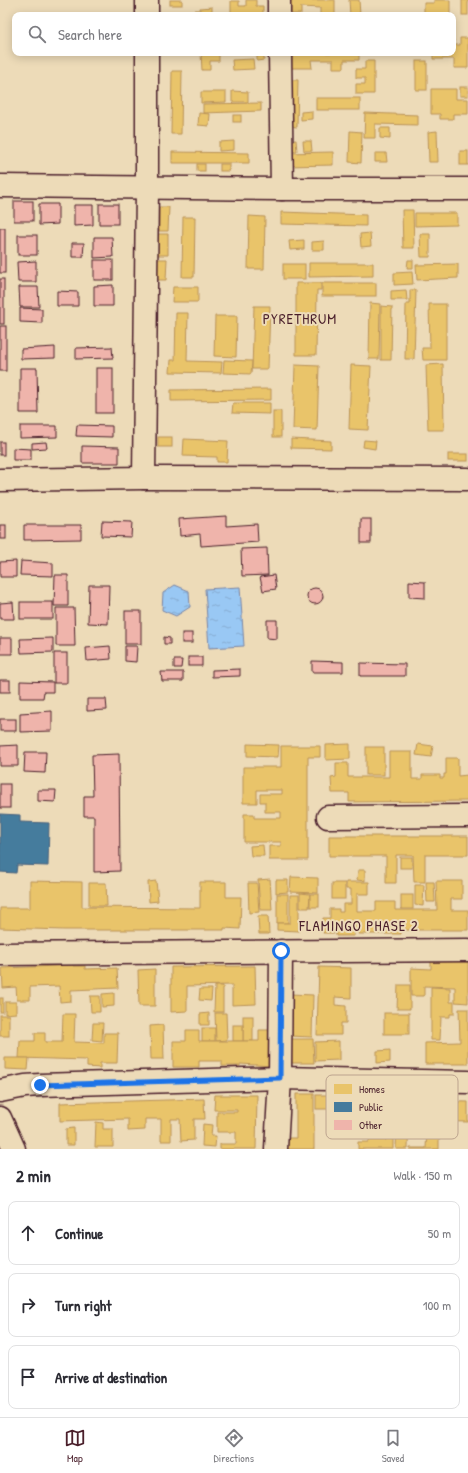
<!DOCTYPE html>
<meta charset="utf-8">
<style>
:root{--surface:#fff;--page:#f2f2f3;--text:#2b2b33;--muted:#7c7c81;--line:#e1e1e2;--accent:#4a1f2b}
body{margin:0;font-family:"Patrick Hand",sans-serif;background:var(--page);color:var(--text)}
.stop{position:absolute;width:12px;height:12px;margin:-9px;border:3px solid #1a73e8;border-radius:50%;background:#fff}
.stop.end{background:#1a73e8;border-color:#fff;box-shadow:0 1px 4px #0008}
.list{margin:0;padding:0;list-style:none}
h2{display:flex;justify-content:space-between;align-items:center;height:52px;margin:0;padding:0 16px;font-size:17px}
h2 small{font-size:13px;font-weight:400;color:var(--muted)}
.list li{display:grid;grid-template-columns:26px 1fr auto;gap:12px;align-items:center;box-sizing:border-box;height:64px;margin:0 8px 8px;padding:0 8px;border:1px solid var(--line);border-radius:8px}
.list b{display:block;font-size:15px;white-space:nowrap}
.list em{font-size:13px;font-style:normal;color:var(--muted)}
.icon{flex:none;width:22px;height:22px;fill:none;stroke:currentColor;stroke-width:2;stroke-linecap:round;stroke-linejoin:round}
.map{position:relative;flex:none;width:468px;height:1149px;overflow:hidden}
.search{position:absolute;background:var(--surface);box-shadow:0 2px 10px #0003;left:12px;right:12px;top:12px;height:44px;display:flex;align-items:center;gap:10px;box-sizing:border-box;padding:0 14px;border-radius:8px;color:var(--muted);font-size:15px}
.sheet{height:268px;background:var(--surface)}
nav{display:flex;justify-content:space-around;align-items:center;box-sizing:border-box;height:56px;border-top:1px solid var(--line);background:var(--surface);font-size:11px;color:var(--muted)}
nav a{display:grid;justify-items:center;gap:2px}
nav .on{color:var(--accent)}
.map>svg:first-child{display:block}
.water{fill:url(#water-ripples);stroke:#7984a4}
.homes{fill:#e9c46a;stroke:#b99257}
.public{fill:#457b9d;stroke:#465f7b}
.building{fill:#efb4ab;stroke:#4a1f2b}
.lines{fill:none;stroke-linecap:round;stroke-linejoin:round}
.minor-casing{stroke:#4a1f2b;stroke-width:25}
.minor{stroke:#eddbb8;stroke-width:22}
.route{stroke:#1a73e8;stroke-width:5}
.labels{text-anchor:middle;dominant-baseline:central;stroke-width:4;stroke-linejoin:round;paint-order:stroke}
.quarter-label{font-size:15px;letter-spacing:1px;fill:#4a1f2b;stroke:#eddbb8}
.key{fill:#eddbb8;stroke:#bca38e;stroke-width:1}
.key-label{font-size:11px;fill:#4a1f2b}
</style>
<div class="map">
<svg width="468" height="1149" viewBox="0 0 468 1149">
<defs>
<pattern id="water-ripples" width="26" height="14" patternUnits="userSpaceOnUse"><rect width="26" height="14" fill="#99c8f4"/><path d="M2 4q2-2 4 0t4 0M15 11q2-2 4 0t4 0" fill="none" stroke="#85abd1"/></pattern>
</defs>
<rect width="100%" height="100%" fill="#eddbb8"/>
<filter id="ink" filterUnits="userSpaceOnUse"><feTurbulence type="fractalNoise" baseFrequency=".025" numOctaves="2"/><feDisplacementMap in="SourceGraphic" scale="8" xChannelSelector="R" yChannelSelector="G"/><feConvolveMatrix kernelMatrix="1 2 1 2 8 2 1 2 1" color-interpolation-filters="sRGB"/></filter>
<g filter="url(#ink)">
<g class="water">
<polygon points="175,585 189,591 190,607 176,616 162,610 163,593"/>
<polygon points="240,587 244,646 209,648 205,589"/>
</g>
<g class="homes">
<rect x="170" y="0" width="12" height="5"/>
<polygon points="246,0 256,0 256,6 263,6 263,15 231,15 231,1 239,1 239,6 246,6"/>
<polygon points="283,0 335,0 335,15 320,15 320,8 301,7 301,14 283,14"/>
<polygon points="349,0 359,0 360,15 350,15"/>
<polygon points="434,0 450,0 450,15 424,15 424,3 434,3"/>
<rect x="462" y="0" width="6" height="15"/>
<polygon points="212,7 212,15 195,15 195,10 200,10 200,8"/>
<polygon points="460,38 468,38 468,68 454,68 454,59 433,59 433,53 453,53 453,40 454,40 454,45 460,45"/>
<polygon points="201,53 219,53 219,61 210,61 210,70 202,70"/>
<polygon points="257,53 264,53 264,60 257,61"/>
<polygon points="288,53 359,53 359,60 344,60 344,68 333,68 333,60 311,60 312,68 288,68"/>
<polygon points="253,59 254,69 233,70 232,60"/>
<polygon points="365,61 374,61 374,94 356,94 356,84 365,84 365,78 356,78 356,69 365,69"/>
<rect x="416" y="61" width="11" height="29"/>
<polygon points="172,71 182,71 181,134 171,134"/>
<polygon points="289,80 298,80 297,127 288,126"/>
<rect x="460" y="87" width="8" height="9"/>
<polygon points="431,89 456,89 456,99 468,99 468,114 453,114 453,119 440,119 440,114 431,114"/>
<polygon points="232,91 248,92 248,102 232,102"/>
<polygon points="201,92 226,92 226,102 201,103"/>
<rect x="316" y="98" width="44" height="12"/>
<polygon points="261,103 261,111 203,113 203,104"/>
<polygon points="312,111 312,119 301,120 301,112"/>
<polygon points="199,113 210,114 209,126 198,125"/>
<polygon points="365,113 418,115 418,125 375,124 375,138 364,138"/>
<rect x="233" y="115" width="8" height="7"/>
<polygon points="380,128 390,128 390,139 380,138"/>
<polygon points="350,131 362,132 361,163 349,162"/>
<polygon points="437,131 438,162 429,162 428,132"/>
<polygon points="296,140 297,151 287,152 286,141"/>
<polygon points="234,141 234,150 219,151 219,142"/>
<polygon points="303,141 311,141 312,151 304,151"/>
<rect x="460" y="151" width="8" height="14"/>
<polygon points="172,152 249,153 249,163 172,163"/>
<polygon points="333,152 333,165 287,166 286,153"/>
<polygon points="375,153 386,153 387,162 375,162"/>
<rect x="197" y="164" width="8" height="7"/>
<rect x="220" y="164" width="9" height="7"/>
<polygon points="159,207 169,207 168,231 159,231"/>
<polygon points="402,210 413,210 414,248 403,248"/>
<polygon points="281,212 366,215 366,226 281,224"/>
<polygon points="415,213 457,213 457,225 415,226"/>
<polygon points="249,216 265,217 264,269 248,269"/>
<polygon points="183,217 195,217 194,277 182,277"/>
<polygon points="370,233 371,246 361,247 360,234"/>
<polygon points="158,234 168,234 168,255 157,255"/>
<polygon points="420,234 430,234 430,257 421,257"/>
<polygon points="304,240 304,249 290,250 289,241"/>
<polygon points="324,241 324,250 312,250 312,242"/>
<polygon points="156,259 167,259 166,280 156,280"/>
<polygon points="408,260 413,260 413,268 407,268"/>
<polygon points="309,263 373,263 373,276 309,277"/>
<rect x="283" y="264" width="22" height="15"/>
<polygon points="458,264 458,278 417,280 416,265"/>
<polygon points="412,272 413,284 394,285 394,273"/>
<polygon points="296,283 321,283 321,290 317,290 316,355 296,355"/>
<rect x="322" y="283" width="54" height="13"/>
<polygon points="173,287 198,287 198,302 172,302"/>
<polygon points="406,290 407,300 391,300 391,291"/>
<polygon points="410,290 416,290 414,359 405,359 406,304 410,304"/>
<polygon points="370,303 380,304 379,359 369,359"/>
<polygon points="429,304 446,304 446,360 423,360 422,348 430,348"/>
<polygon points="254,306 270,306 268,369 252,369"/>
<polygon points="381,306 392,307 391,360 381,360"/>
<polygon points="176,313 188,313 187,361 222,362 221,373 170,372 171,360 175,360"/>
<polygon points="215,316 237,316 236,357 214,356"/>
<polygon points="224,360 252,361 251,374 223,373"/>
<polygon points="443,364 444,430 428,430 426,365"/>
<polygon points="295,365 319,366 317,430 293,429"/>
<polygon points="351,365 371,366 368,430 349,429"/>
<polygon points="271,389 271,400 171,401 171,390"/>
<polygon points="233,403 270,403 270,414 232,413"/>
<rect x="273" y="411" width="8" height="26"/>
<rect x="158" y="437" width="14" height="10"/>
<polygon points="184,439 228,441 227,462 217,462 217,457 183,456"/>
<polygon points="291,439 331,441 331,449 291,448"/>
<polygon points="364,440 376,441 375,449 363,447"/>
<rect x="448" y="454" width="20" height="7"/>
<polygon points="247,744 279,745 278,757 247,756"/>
<polygon points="350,744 350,759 326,760 326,745"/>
<polygon points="418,744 433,746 431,757 416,755"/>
<polygon points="281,746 320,746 320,757 308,757 308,860 269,860 269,846 281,846 281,842 244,842 244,814 254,814 254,818 281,818 281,812 265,812 265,802 260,802 260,794 282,794 282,790 257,790 257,803 243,803 243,767 281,767"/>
<rect x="366" y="747" width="18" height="28"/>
<polygon points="389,752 412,752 412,779 422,779 422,775 440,775 440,778 444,778 444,774 446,774 446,758 458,758 458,776 468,775 468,801 349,802 349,793 332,793 331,778 336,777 336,763 348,763 348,777 389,777"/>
<polygon points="329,836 468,836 468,855 425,855 425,882 414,882 413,855 396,855 396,883 386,883 386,856 329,856"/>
<polygon points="263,845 264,856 251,856 250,846"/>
<rect x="400" y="857" width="12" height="11"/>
<polygon points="358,870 365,870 365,881 357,880"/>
<polygon points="291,877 318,878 318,893 290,892"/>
<polygon points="270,879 272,910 260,910 258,880"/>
<polygon points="276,880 288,880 288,892 276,893"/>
<polygon points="30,881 82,882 82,907 200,908 200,882 226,882 226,897 241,897 240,929 224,928 224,930 64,930 0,928 0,908 30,908"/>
<polygon points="156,881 158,901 149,902 148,882"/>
<polygon points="436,881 462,881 462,899 451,899 451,910 468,910 468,930 401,930 401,934 358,934 358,929 354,929 354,936 336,936 336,933 323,933 323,918 330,918 330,909 339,909 339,912 343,912 343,904 351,904 351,889 346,889 346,882 369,882 369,894 357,894 357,911 376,911 376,902 395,902 395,910 437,910"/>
<polygon points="426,882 434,882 435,902 427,902"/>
<polygon points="89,883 106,883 107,906 89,906"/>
<polygon points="248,883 257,883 259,912 249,913"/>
<rect x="332" y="883" width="13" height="16"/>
<polygon points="415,885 424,885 423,906 415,905"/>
<polygon points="300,893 310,894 309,908 300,908"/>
<rect x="277" y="894" width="11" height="29"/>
<rect x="310" y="894" width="9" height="13"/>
<polygon points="290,895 299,895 299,931 277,930 277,923 290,923"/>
<rect x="401" y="895" width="12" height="14"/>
<polygon points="258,916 268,916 269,934 259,934"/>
<polygon points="60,960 73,960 73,966 85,966 85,969 117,968 118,988 71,990 71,1001 60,1002 59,986 30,987 30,1000 17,1000 16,987 3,988 2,968 60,966"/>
<polygon points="431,960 468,961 468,1003 455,1002 455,987 424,986 424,996 411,996 411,968 431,969"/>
<polygon points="255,966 256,1004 232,1005 232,985 187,986 187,1011 171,1012 171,967"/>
<polygon points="319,967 351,968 351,998 335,997 335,1005 346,1006 346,1023 341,1023 341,1035 317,1035"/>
<polygon points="155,969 155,1006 139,1006 138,970"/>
<polygon points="398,985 410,985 410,1009 397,1009"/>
<polygon points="215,986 223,986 223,1012 214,1012"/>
<polygon points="431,987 450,988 450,1002 454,1002 454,1014 450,1014 450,1017 441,1017 440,1040 431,1040"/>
<polygon points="200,989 212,989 211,1001 199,1000"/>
<polygon points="114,993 114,1006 102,1007 102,994"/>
<polygon points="291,994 313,995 312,1037 290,1036"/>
<polygon points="90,996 100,996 100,1012 91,1012"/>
<rect x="0" y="998" width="3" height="14"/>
<polygon points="5,1002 16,1002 16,1013 5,1014"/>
<polygon points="459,1009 468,1009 468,1064 425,1064 425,1043 460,1042"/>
<polygon points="209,1013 209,1025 200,1025 200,1014"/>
<polygon points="215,1013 226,1013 227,1040 216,1041"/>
<rect x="384" y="1013" width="25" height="21"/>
<polygon points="63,1014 75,1014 74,1042 104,1043 104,1033 118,1033 117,1063 100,1063 100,1068 87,1067 87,1060 19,1058 20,1041 35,1041 35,1033 45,1033 45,1042 62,1042"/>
<rect x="0" y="1015" width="9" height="21"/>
<rect x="243" y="1016" width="10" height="25"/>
<polygon points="93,1023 103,1023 102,1041 92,1040"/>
<polygon points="163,1025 164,1059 151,1059 150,1026"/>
<rect x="233" y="1025" width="10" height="16"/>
<rect x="202" y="1028" width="13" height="13"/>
<polygon points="186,1030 199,1030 199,1041 259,1041 259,1030 273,1030 273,1066 240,1064 240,1066 222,1066 222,1061 199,1061 199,1067 173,1067 173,1041 186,1041"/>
<polygon points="284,1039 313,1039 314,1063 285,1063"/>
<polygon points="339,1041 339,1060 315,1061 315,1042"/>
<polygon points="390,1050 390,1062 377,1063 377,1051"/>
<polygon points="5,1058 29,1058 28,1070 5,1069"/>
<polygon points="296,1094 314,1094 314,1149 286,1149 286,1138 296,1138"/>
<polygon points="215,1095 257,1095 256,1149 220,1149 220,1144 236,1144 236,1132 217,1132 217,1112 237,1112 237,1110 214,1110"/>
<rect x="316" y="1095" width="16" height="14"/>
<polygon points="393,1097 393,1149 358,1149 358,1142 369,1142 369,1140 386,1140 386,1122 360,1122 360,1098"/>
<polygon points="398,1098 409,1099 408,1149 396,1149"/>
<polygon points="204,1099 205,1119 194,1119 194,1140 181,1141 180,1119 171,1119 171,1141 161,1141 161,1119 145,1119 145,1130 128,1131 128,1119 60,1121 60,1103"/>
<polygon points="411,1101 468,1102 468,1122 425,1121 425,1136 410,1135"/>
<polygon points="96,1122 103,1123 103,1129 113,1129 113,1147 95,1147"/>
<polygon points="203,1124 212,1125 211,1136 216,1136 215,1147 202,1146"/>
<polygon points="74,1128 74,1145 66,1145 66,1129"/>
<polygon points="427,1130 439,1131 439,1149 410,1149 410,1148 426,1148"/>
</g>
<polygon class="public" points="0,814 20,815 20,822 49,823 48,866 17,865 16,873 0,872"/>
<g class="building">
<rect x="14" y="201" width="19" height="20"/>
<polygon points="39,204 58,204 58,224 39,225"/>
<rect x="99" y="204" width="19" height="20"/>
<polygon points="74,205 93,205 93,225 74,226"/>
<rect x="0" y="228" width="5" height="45"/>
<rect x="18" y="235" width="19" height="20"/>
<polygon points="94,237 112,237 113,257 94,258"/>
<polygon points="72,243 84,243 83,257 72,257"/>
<rect x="94" y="260" width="19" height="20"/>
<polygon points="36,261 36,282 18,282 17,262"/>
<rect x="0" y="279" width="4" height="45"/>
<polygon points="113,285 113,306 94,306 94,286"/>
<polygon points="19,287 38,287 39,307 20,307"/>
<polygon points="57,291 78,292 78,306 57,306"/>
<polygon points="20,308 42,309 42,323 20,322"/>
<rect x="0" y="326" width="6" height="45"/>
<polygon points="55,347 55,358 21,359 21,349"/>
<polygon points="112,347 113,358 76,359 76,348"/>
<polygon points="20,368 37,368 38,413 20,413"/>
<rect x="96" y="368" width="17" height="45"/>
<polygon points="77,425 112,426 112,437 76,436"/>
<polygon points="20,426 57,426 57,437 20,438"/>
<rect x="0" y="442" width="4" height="13"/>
<polygon points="46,442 47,448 32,449 32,443"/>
<polygon points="82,446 119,447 119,463 82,463"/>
<polygon points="13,448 31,449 31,460 13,460"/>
<polygon points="226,516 226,526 257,524 258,542 201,546 200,534 180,536 179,519"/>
<rect x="361" y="519" width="10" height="24"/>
<polygon points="102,521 132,522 131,537 101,536"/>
<rect x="0" y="525" width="6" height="14"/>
<polygon points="24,525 81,525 81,539 24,540"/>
<polygon points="267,548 268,575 242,576 241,549"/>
<polygon points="16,561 16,577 0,577 0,562"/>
<polygon points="21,561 53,563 53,576 20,575"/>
<polygon points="55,575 68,575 68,606 54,606"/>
<polygon points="274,575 276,589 263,591 260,577"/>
<polygon points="409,581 425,582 425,598 409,597"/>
<polygon points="89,585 109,585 108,624 88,623"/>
<circle cx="315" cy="596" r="8"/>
<polygon points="13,602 14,619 0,619 0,603"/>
<rect x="20" y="602" width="33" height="17"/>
<polygon points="56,608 74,608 75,646 56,646"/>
<rect x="125" y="611" width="16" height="33"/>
<polygon points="267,620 277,620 277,639 267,638"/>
<rect x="182" y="633" width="10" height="10"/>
<polygon points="164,637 170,638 170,644 164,644"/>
<rect x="0" y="638" width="12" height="16"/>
<polygon points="53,638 53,652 21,653 20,639"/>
<polygon points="110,646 111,659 87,661 86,648"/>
<polygon points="125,646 137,646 136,662 125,661"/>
<rect x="54" y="653" width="13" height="30"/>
<rect x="188" y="657" width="14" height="9"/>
<polygon points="174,660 182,660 181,668 174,668"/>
<polygon points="312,661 343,662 343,672 312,672"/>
<polygon points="360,663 405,664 405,676 360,676"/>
<polygon points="240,669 240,676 212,677 212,670"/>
<polygon points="161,672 183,672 183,681 162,681"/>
<rect x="0" y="680" width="10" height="12"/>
<polygon points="20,681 53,682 53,692 44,692 43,698 20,698"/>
<polygon points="87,699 106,699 107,710 87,711"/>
<polygon points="52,711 52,731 20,732 20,713"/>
<rect x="0" y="719" width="16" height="12"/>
<polygon points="18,745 18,766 0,766 0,746"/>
<polygon points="25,752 46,752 45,773 24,772"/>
<polygon points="119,754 120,871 94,872 94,816 84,816 84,796 93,796 92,755"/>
<rect x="0" y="784" width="10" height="24"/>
<polygon points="38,790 56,790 55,802 38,801"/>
</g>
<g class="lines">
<g class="minor-casing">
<g id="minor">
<polyline points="147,0 147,15"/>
<polyline points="279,0 279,15"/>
<polyline points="280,53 282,189"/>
<polyline points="0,186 282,189 468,189"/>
<polyline points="144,478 147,187 147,53"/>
<polyline points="0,480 144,478 468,479"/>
<polyline points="328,817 468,816"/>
<polyline points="0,954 468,950"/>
<polyline points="0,1091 25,1086 40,1085 280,1078 468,1082"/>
<polyline points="0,1118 14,1149"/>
<polyline points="276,1149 280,1078 281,951"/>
</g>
</g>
<use href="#minor" class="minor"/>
</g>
</g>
<g class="lines" filter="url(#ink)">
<polyline class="route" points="40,1085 280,1078 281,951"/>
</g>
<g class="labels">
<g class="quarter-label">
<text x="300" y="318">PYRETHRUM</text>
<text x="359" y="925">FLAMINGO PHASE 2</text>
</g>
</g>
<rect x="326" y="1075" width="132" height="64" rx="6" class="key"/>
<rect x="334" y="1084" width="18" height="10" fill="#e9c46a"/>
<rect x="334" y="1102" width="18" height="10" fill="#457b9d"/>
<rect x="334" y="1120" width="18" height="10" fill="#efb4ab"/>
<g class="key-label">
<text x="359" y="1093">Homes</text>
<text x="359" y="1111">Public</text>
<text x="359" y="1129">Other</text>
</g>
</svg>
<div class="stop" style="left:281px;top:951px"></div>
<div class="stop end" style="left:40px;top:1085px"></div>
<div class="search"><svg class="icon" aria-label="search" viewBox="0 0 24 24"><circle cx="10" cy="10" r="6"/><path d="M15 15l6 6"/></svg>Search here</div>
</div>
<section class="sheet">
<h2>2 min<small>Walk · 150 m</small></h2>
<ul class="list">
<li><svg class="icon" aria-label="ahead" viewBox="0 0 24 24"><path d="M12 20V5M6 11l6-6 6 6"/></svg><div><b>Continue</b></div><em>50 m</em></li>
<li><svg class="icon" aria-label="right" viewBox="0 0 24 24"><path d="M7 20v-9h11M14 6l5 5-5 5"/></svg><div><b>Turn right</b></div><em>100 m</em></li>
<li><svg class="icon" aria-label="arrive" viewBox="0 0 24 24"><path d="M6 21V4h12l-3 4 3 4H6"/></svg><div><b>Arrive at destination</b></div></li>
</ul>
</section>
<nav>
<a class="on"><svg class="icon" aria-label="map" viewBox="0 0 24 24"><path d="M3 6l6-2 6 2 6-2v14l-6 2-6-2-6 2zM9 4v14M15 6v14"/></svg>Map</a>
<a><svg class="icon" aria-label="directions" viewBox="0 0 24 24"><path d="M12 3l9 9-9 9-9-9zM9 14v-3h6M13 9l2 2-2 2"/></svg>Directions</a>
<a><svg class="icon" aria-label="saved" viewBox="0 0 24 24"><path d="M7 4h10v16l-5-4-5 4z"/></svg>Saved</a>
</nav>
